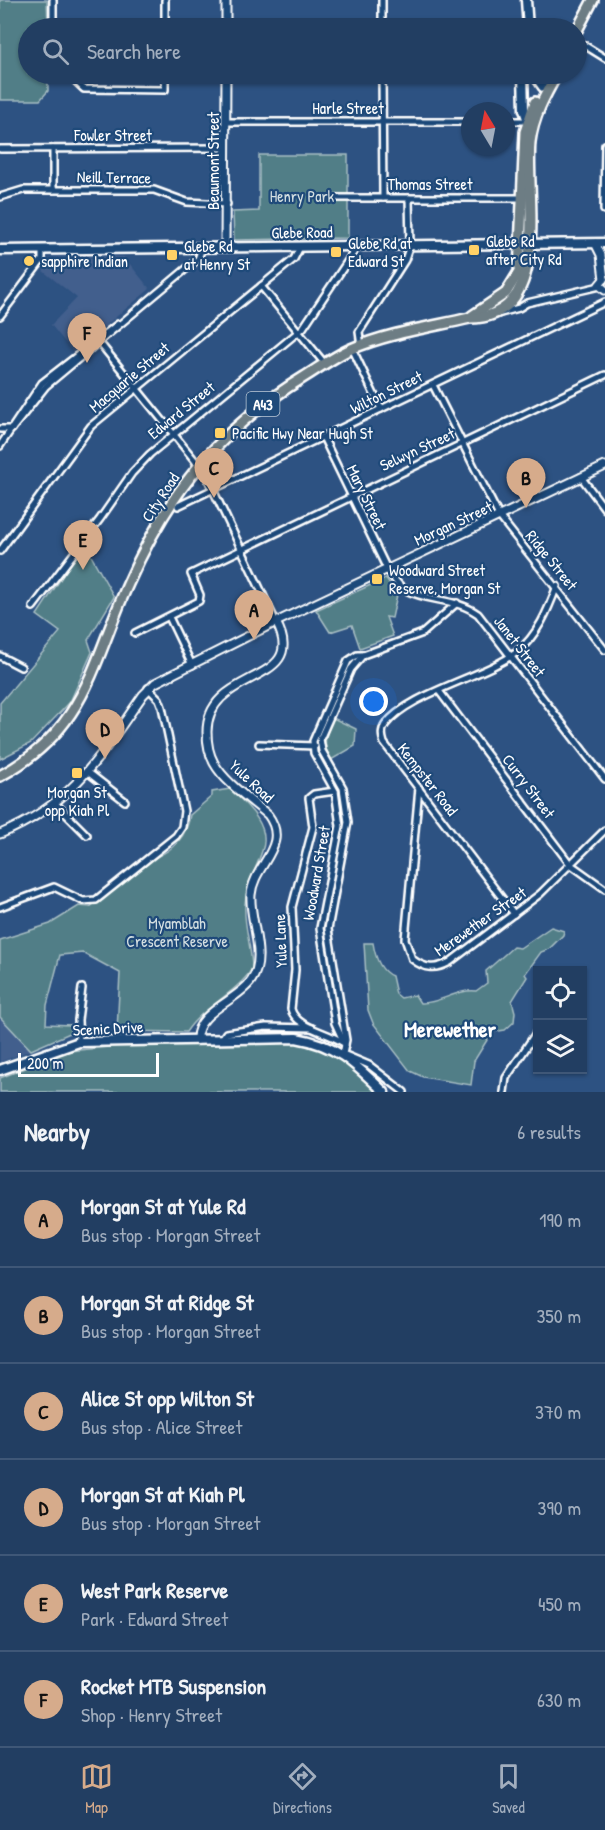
<!DOCTYPE html>
<meta charset="utf-8">
<style>
:root{--surface:#223e62;--page:#2e496b;--text:#f1f3f6;--muted:#a2aebe;--line:#3f5777;--accent:#d6ab8b}
body{margin:0;font-family:"Patrick Hand",sans-serif;background:var(--page);color:var(--text)}
.controls{position:absolute;right:18px;bottom:18px;display:grid;overflow:hidden;border-radius:0px;box-shadow:0 2px 4px #0004}
.controls button{width:54px;height:54px;display:grid;place-items:center;padding:0;border:0;border-bottom:2px solid var(--line);background:var(--surface);color:var(--text);font:30px sans-serif}
.compass{position:absolute;left:461px;top:102px;width:54px;height:54px;border-radius:50%;background:var(--surface);box-shadow:0 2px 4px #0004;rotate:350deg}
.scale{position:absolute;left:18px;bottom:15px;width:141px;box-sizing:border-box;padding-left:6px;border:3px solid #fff;border-top:0;font-size:16px;line-height:21px;white-space:nowrap;color:#fff;-webkit-text-stroke:4px #1f4a7a;paint-order:stroke}
.you{position:absolute;left:374px;top:702px;width:21px;height:21px;margin:-15px;border:4px solid #fff;border-radius:50%;background:#1a73e8;box-shadow:0 0 0 9px #1a73e833}
.badge{display:grid;place-items:center;width:39px;height:39px;border-radius:50%;background:var(--accent);color:#111;font-size:20px;font-weight:700}
.pin{position:absolute;translate:-50% -50px;filter:drop-shadow(0 2px 3px #0008)}
.pin::after{content:'';position:absolute;top:32px;width:21px;height:18px;background:inherit;clip-path:polygon(0 0,100% 0,50% 100%)}
.list{margin:0;padding:0;list-style:none}
h2{display:flex;justify-content:space-between;align-items:center;height:78px;margin:0;padding:0 24px;font-size:26px}
h2 small{font-size:20px;font-weight:400;color:var(--muted)}
.list li{display:grid;grid-template-columns:39px 1fr auto;gap:18px;align-items:center;box-sizing:border-box;height:96px;padding:0 24px;border-top:2px solid var(--line)}
.list b{display:block;font-size:22px;white-space:nowrap}
.list p{margin:0;font-size:20px;white-space:nowrap;color:var(--muted)}
.list em{font-size:20px;font-style:normal;color:var(--muted)}
.icon{flex:none;width:33px;height:33px;fill:none;stroke:currentColor;stroke-width:2;stroke-linecap:round;stroke-linejoin:round}
.map{position:relative;flex:none;width:605px;height:1092px;overflow:hidden}
.search{position:absolute;background:var(--surface);box-shadow:0 2px 4px #0004;left:18px;right:18px;top:18px;height:66px;display:flex;align-items:center;gap:15px;box-sizing:border-box;padding:0 21px;border-radius:33px;color:var(--muted);font-size:22px}
.sheet{height:654px;background:var(--surface)}
nav{display:flex;justify-content:space-around;align-items:center;box-sizing:border-box;height:84px;border-top:2px solid var(--line);background:var(--surface);font-size:16px;color:var(--muted)}
nav a{display:grid;justify-items:center;gap:3px}
nav .on{color:var(--accent)}
.map>svg:first-child{display:block}
.built{fill:#425f8d}
.green{fill:#517e87;stroke:#a8bec3;stroke-width:1.5}
.lines{fill:none;stroke-linecap:round;stroke-linejoin:round}
.minor-casing{stroke:#fff;stroke-width:10}
.tertiary-casing{stroke:#fff;stroke-width:11}
.secondary-casing{stroke:#fff;stroke-width:13}
.trunk-casing{stroke:#fff;stroke-width:14}
.minor{stroke:#1f4a7a;stroke-width:5}
.tertiary{stroke:#1f4a7a;stroke-width:7}
.secondary{stroke:#1f4a7a;stroke-width:8}
.trunk{stroke:#6d7d84;stroke-width:9}
.poi-dot{fill:#ffd166;stroke:#1f4a7a;stroke-width:2}
.labels{text-anchor:middle;dominant-baseline:central;stroke-width:4.5;stroke-linejoin:round;paint-order:stroke}
.shield{fill:#1f4a7a;stroke:#bcc9d7;stroke-width:1.5}
.shield-label{font-size:15px;font-weight:bold;fill:#fff}
.street-label{font-size:16px;fill:#fff;stroke:#1f4a7a}
.park-label{font-size:16px;fill:#d4dfe1;stroke:#1f4a7a}
.poi-label{font-size:16px;fill:#fff;stroke:#1f4a7a;text-anchor:start}
.district-label{font-size:22px;font-weight:bold;fill:#fff;stroke:#1f4a7a}
</style>
<div class="map">
<svg width="605" height="1092" viewBox="0 0 605 1092">
<rect width="100%" height="100%" fill="#2d5282"/>
<filter id="ink" filterUnits="userSpaceOnUse"><feTurbulence type="fractalNoise" baseFrequency=".0167" numOctaves="2"/><feDisplacementMap in="SourceGraphic" scale="12" xChannelSelector="R" yChannelSelector="G"/><feConvolveMatrix kernelMatrix="1 2 1 2 8 2 1 2 1" color-interpolation-filters="sRGB"/></filter>
<g filter="url(#ink)">
<g class="built">
<polygon points="124,257 150,289 73,352 51,325 77,298 43,271 53,258"/>
<polygon points="0,1017 31,1050 0,1062"/>
</g>
<g class="green">
<polygon points="0,0 47,0 48,28 28,28 28,74 48,74 48,91 40,100 0,100"/>
<polygon points="259,155 348,155 348,238 234,240 233,212 259,211"/>
<polygon points="84,543 114,597 88,640 92,652 70,702 31,743 0,759 0,703 60,632 37,615"/>
<polygon points="386,578 397,595 392,618 386,617 393,636 360,648 352,625 330,632 316,610"/>
<path d="M333 718 356 729 355 746 331 760C321 743 326 735 333 718Z"/>
<path d="M230 789C246 804 272 826 262 851 256 870 246 884 245 904 243 925 252 947 252 969 235 995 203 1006 186 1032L117 1031 120 973 83 953 60 955 47 1005 46 1024 71 1025 70 1033 31 1050 0 1017V940L50 924 79 906 90 907 154 858C174 850 187 835 190 815L212 796V792Z"/>
<path d="M551 927 564 931 563 935 549 949 541 952 525 974 527 977 512 1001 515 1012 514 1022 505 1030 492 1032 474 1061 471 1085 423 1077 410 1071 373 1023 368 1010 364 943H373C375 956 380 971 392 976L396 994 401 998 415 995 420 1003C440 1004 456 989 476 991L487 983 486 971 513 947 520 948Z"/>
<path d="M290 1041C336 1051 345 1058 377 1092H0V1078L69 1051 129 1045Z"/>
</g>
<g class="lines">
<g class="minor-casing">
<g id="minor">
<polyline points="165,0 165,28"/>
<polyline points="53,28 53,0"/>
<polyline points="382,28 382,0"/>
<polyline points="576,40 605,58"/>
<polyline points="68,74 84,89 165,90 165,74"/>
<polyline points="382,74 383,198"/>
<polyline points="506,121 528,121"/>
<polyline points="226,122 470,122"/>
<polyline points="0,149 226,148"/>
<polyline points="53,149 53,190"/>
<polyline points="0,197 23,190 154,190 187,202 227,204"/>
<polyline points="338,198 522,198"/>
<polyline points="604,210 605,145"/>
<polyline points="261,286 325,364"/>
<polyline points="497,314 519,308 527,303 600,286"/>
<polyline points="0,316 42,260 42,250"/>
<polyline points="361,346 359,332 405,260 410,245 409,198"/>
<polyline points="103,347 205,473 276,622"/>
<polyline points="352,348 381,409"/>
<polyline points="433,385 499,516 605,650"/>
<polyline points="0,429 12,429"/>
<polyline points="12,429 46,386 198,259 202,248"/>
<path d="M323 437 385 565C390 573 397 586 406 590 429 602 456 598 478 614L605 779"/>
<polyline points="0,446 42,383 118,324"/>
<polyline points="581,477 605,509"/>
<polyline points="178,506 605,302"/>
<polyline points="0,551 91,426 294,259 300,247"/>
<polyline points="33,607 100,519 132,473 150,454 303,328 357,247"/>
<polyline points="169,617 192,665"/>
<polyline points="135,633 199,601 200,595 191,574 605,375"/>
<polyline points="363,655 351,669 320,739 322,751 343,788 348,822 328,929 346,1040 343,1054 369,1065 404,1092"/>
<polyline points="0,656 21,667"/>
<polyline points="439,691 570,864 605,889"/>
<polyline points="259,744 315,746"/>
<polyline points="89,773 125,801"/>
<path d="M419 788 405 939 412 959C425 969 435 970 450 962L540 894 605 830"/>
<path d="M335 791 314 794 309 798 313 827 292 907 295 970 291 1009C296 1028 328 1032 342 1042"/>
<polyline points="56,804 87,835"/>
<polyline points="0,907 54,887 83,901 96,900 176,836 182,827 184,811 162,707 159,699 148,688"/>
<path d="M514 914 384 743C382 736 381 731 385 725 409 693 484 677 517 652 538 635 548 610 557 586"/>
<polyline points="222,1039 226,1033 266,1027 312,1028"/>
<polyline points="79,1042 78,1020 82,988"/>
<polyline points="345,1045 335,1023 320,928 340,826 335,791 314,753 313,741 348,661 357,655 363,655 423,633 457,603"/>
<polyline points="504,1092 506,1078 538,1030"/>
</g>
</g>
<g class="tertiary-casing">
<g id="tertiary">
<polyline points="226,0 226,28"/>
<polyline points="595,243 601,255 604,279"/>
<polyline points="225,248 226,74"/>
<polyline points="604,279 599,285 605,290"/>
<path d="M0 834C72 805 101 755 143 695L155 683 276 622 605 466"/>
<path d="M197 1040C195 1012 237 1001 251 981 268 957 249 921 251 895 253 865 291 846 268 815 251 800 225 783 214 763 209 754 207 742 207 732 207 667 311 686 276 622"/>
</g>
</g>
<g class="secondary-casing">
<g id="secondary">
<polyline points="526,0 528,28"/>
<polyline points="523,74 524,110 528,121"/>
<polyline points="534,74 543,87 549,87"/>
<polyline points="541,74 549,87"/>
<polyline points="0,250 605,243"/>
<path d="M0 1070 79 1042 296 1038C337 1045 355 1064 384 1092"/>
</g>
</g>
<g class="trunk-casing">
<g id="trunk">
<polyline points="576,32 593,0"/>
<polyline points="472,316 506,293 519,272 525,132 535,102"/>
<path d="M0 776C86 730 92 664 128 584 168 493 219 429 304 377 320 367 335 356 351 349 388 333 432 327 470 318 554 318 525 194 530 142 533 117 545 95 557 74"/>
</g>
</g>
<use href="#minor" class="minor"/>
<use href="#tertiary" class="tertiary"/>
<use href="#secondary" class="secondary"/>
<use href="#trunk" class="trunk"/>
</g>
</g>
<g class="poi-dot">
<rect x="468" y="244" width="12" height="12" rx="3"/>
<rect x="330" y="246" width="12" height="12" rx="3"/>
<rect x="166" y="249" width="12" height="12" rx="3"/>
<circle cx="29" cy="261" r="6"/>
<rect x="214" y="427" width="12" height="12" rx="3"/>
<rect x="371" y="573" width="12" height="12" rx="3"/>
<rect x="71" y="767" width="12" height="12" rx="3"/>
</g>
<g class="labels">
<rect class="shield" x="246.5" y="392" width="33" height="24" rx="4.5"/>
<g class="shield-label">
<text x="263" y="404">A43</text>
</g>
<g class="street-label">
<text x="348" y="108">Harle Street</text>
<text x="113" y="135">Fowler Street</text>
<text transform="translate(213 161) rotate(-90)">Beaumont Street</text>
<text transform="translate(114 177) rotate(1)">Neill Terrace</text>
<text x="430" y="184">Thomas Street</text>
<text transform="translate(302 232) rotate(-1)">Glebe Road</text>
<text transform="translate(129 377) rotate(-40)">Macquarie Street</text>
<text transform="translate(386 392) rotate(-26)">Wilton Street</text>
<text transform="translate(181 410) rotate(-39)">Edward Street</text>
<text transform="translate(417 449) rotate(-25)">Selwyn Street</text>
<text transform="translate(160 497) rotate(-57)">City Road</text>
<text transform="translate(367 497) rotate(64)">Mary Street</text>
<text transform="translate(453 523) rotate(-25)">Morgan Street</text>
<text transform="translate(552 560) rotate(51)">Ridge Street</text>
<text transform="translate(520 646) rotate(52)">Janet Street</text>
<text transform="translate(428 779) rotate(52)">Kempster Road</text>
<text transform="translate(252 781) rotate(43)">Yule Road</text>
<text transform="translate(529 786) rotate(53)">Curry Street</text>
<text transform="translate(316 873) rotate(-80)">Woodward Street</text>
<text transform="translate(480 921) rotate(-35)">Merewether Street</text>
<text transform="translate(280 941) rotate(-92)">Yule Lane</text>
<text transform="translate(108 1028) rotate(-3)">Scenic Drive</text>
</g>
<g class="park-label">
<text x="302" y="196">Henry Park</text>
<text x="177" y="923">Myamblah<tspan x="177" dy="18">Crescent Reserve</tspan></text>
</g>
<g class="poi-label">
<text x="486" y="241">Glebe Rd<tspan x="486" dy="18">after City Rd</tspan></text>
<text x="348" y="243">Glebe Rd at<tspan x="348" dy="18">Edward St</tspan></text>
<text x="184" y="246">Glebe Rd<tspan x="184" dy="18">at Henry St</tspan></text>
<text x="41" y="261">sapphire Indian</text>
<text x="232" y="433">Pacific Hwy Near Hugh St</text>
<text x="389" y="570">Woodward Street<tspan x="389" dy="18">Reserve, Morgan St</tspan></text>
<text x="77" y="792" text-anchor="middle">Morgan St<tspan x="77" dy="18">opp Kiah Pl</tspan></text>
</g>
<g class="district-label">
<text x="450" y="1029">Merewether</text>
</g>
</g>
</svg>
<div class="controls">
<button><svg class="icon" aria-label="locate" viewBox="0 0 24 24"><circle cx="12" cy="12" r="6"/><path d="M12 2v4M12 18v4M2 12h4M18 12h4"/></svg></button>
<button><svg class="icon" aria-label="layers" viewBox="0 0 24 24"><path d="M12 4l9 5-9 5-9-5zM3 14l9 5 9-5"/></svg></button>
</div>
<svg class="compass" viewBox="-18 -18 36 36"><path d="M0-13l5 13h-10z" fill="#e53935"/><path d="M0 13l5-13h-10z" fill="#a2aebe"/></svg>
<div class="scale">200 m</div>
<div class="you"></div>
<div class="pin badge" style="left:254px;top:640px">A</div>
<div class="pin badge" style="left:526px;top:508px">B</div>
<div class="pin badge" style="left:214px;top:498px">C</div>
<div class="pin badge" style="left:105px;top:759px">D</div>
<div class="pin badge" style="left:83px;top:570px">E</div>
<div class="pin badge" style="left:87px;top:363px">F</div>
<div class="search"><svg class="icon" aria-label="search" viewBox="0 0 24 24"><circle cx="10" cy="10" r="6"/><path d="M15 15l6 6"/></svg>Search here</div>
</div>
<section class="sheet">
<h2>Nearby<small>6 results</small></h2>
<ul class="list">
<li><span class="badge">A</span><div><b>Morgan St at Yule Rd</b><p>Bus stop · Morgan Street</p></div><em>190 m</em></li>
<li><span class="badge">B</span><div><b>Morgan St at Ridge St</b><p>Bus stop · Morgan Street</p></div><em>350 m</em></li>
<li><span class="badge">C</span><div><b>Alice St opp Wilton St</b><p>Bus stop · Alice Street</p></div><em>370 m</em></li>
<li><span class="badge">D</span><div><b>Morgan St at Kiah Pl</b><p>Bus stop · Morgan Street</p></div><em>390 m</em></li>
<li><span class="badge">E</span><div><b>West Park Reserve</b><p>Park · Edward Street</p></div><em>450 m</em></li>
<li><span class="badge">F</span><div><b>Rocket MTB Suspension</b><p>Shop · Henry Street</p></div><em>630 m</em></li>
</ul>
</section>
<nav>
<a class="on"><svg class="icon" aria-label="map" viewBox="0 0 24 24"><path d="M3 6l6-2 6 2 6-2v14l-6 2-6-2-6 2zM9 4v14M15 6v14"/></svg>Map</a>
<a><svg class="icon" aria-label="directions" viewBox="0 0 24 24"><path d="M12 3l9 9-9 9-9-9zM9 14v-3h6M13 9l2 2-2 2"/></svg>Directions</a>
<a><svg class="icon" aria-label="saved" viewBox="0 0 24 24"><path d="M7 4h10v16l-5-4-5 4z"/></svg>Saved</a>
</nav>
